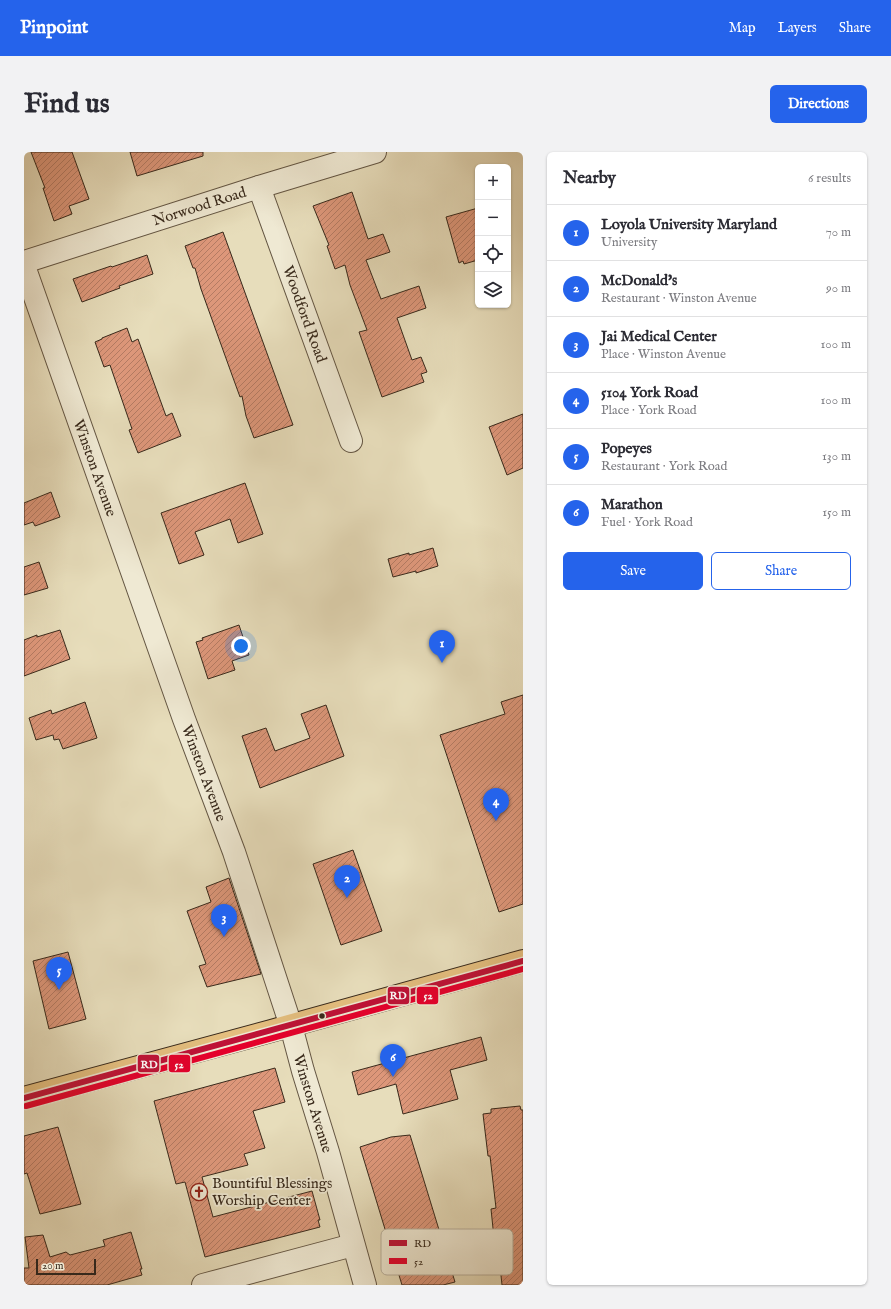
<!DOCTYPE html>
<meta charset="utf-8">
<style>
:root{--surface:#fff;--page:#f2f2f3;--text:#2b2b33;--muted:#7c7c81;--line:#e1e1e2;--accent:#2563eb}
body{margin:0;font-family:"IM FELL English",serif;background:var(--page);color:var(--text)}
.controls{position:absolute;right:12px;top:12px;display:grid;overflow:hidden;border-radius:6px;box-shadow:0 1px 3px #0004}
.controls button{width:36px;height:36px;display:grid;place-items:center;padding:0;border:0;border-bottom:1px solid var(--line);background:var(--surface);color:var(--text);font:20px sans-serif}
.scale{position:absolute;left:12px;bottom:10px;width:60px;box-sizing:border-box;padding-left:4px;border:2px solid #38291b;border-top:0;font-size:11px;line-height:14px;white-space:nowrap;color:#38291b;-webkit-text-stroke:3px #efe9d3;paint-order:stroke}
.you{position:absolute;left:217px;top:494px;width:14px;height:14px;margin:-10px;border:3px solid #fff;border-radius:50%;background:#1a73e8;box-shadow:0 0 0 6px #1a73e833}
.badge{display:grid;place-items:center;width:26px;height:26px;border-radius:50%;background:var(--accent);color:#fff;font-size:13px;font-weight:700}
.pin{position:absolute;translate:-50% -33px;filter:drop-shadow(0 1px 2px #0008)}
.pin::after{content:'';position:absolute;top:21px;width:14px;height:12px;background:inherit;clip-path:polygon(0 0,100% 0,50% 100%)}
.list{margin:0;padding:0;list-style:none}
h2{display:flex;justify-content:space-between;align-items:center;height:52px;margin:0;padding:0 16px;font-size:17px}
h2 small{font-size:13px;font-weight:400;color:var(--muted)}
.list li{display:grid;grid-template-columns:26px 1fr auto;gap:12px;align-items:center;box-sizing:border-box;height:56px;padding:0 16px;border-top:1px solid var(--line)}
.list b{display:block;font-size:15px;white-space:nowrap}
.list p{margin:0;font-size:13px;white-space:nowrap;color:var(--muted)}
.list em{font-size:13px;font-style:normal;color:var(--muted)}
.actions{display:flex;gap:8px;padding:12px 16px}
.actions a{flex:1;padding:9px 0;border:1px solid var(--accent);border-radius:6px;text-align:center;font-size:14px;color:var(--accent)}
.actions .main{background:var(--accent);color:#fff}
.icon{flex:none;width:22px;height:22px;fill:none;stroke:currentColor;stroke-width:2;stroke-linecap:round;stroke-linejoin:round}
.map{position:relative;flex:none;width:499px;height:1133px;overflow:hidden;border-radius:6px}
header{display:flex;align-items:center;gap:24px;box-sizing:border-box;height:56px;padding:0 20px;background:var(--accent);color:#fff}
header strong{font-size:19px}
nav{display:flex;gap:22px;margin-inline-start:auto;font-size:14px}
.intro{display:flex;align-items:center;justify-content:space-between;box-sizing:border-box;height:96px;padding:0 24px}
h1{margin:0;font-size:28px}
.button{padding:10px 18px;border-radius:6px;background:var(--accent);color:#fff;font-size:14px;font-weight:700}
main{display:flex;gap:24px;padding:0 24px}
aside{flex:1;background:var(--surface);border-radius:6px;box-shadow:0 1px 3px #0004}
.map>svg:first-child{display:block}
.building{fill:url(#building-hatch);stroke:#38291b}
.lines{fill:none;stroke-linecap:round;stroke-linejoin:round}
.minor-casing{stroke:#645643;stroke-width:24}
.major-casing{stroke:#38291b;stroke-width:24}
.minor{stroke:#efe9d3;stroke-width:22}
.major{stroke:#e4be7e;stroke-width:22}
.bus-1-casing{stroke:#efe9d3;stroke-width:9}
.bus-2-casing{stroke:#efe9d3;stroke-width:9}
.bus-1{stroke:#be1136;stroke-width:6}
.bus-2{stroke:#e4002b;stroke-width:6}
.bus-dot{fill:#38291b;stroke:#efe9d3;stroke-width:1.5}
.labels{text-anchor:middle;dominant-baseline:central;stroke-width:3.5;stroke-linejoin:round;paint-order:stroke}
.street-label{font-size:15px;fill:#38291b;stroke:#efe9d3}
.poi-label{font-size:15px;fill:#38291b;stroke:#efe9d3;text-anchor:start}
.key{fill:#efe9d3;stroke:#b8af9c;stroke-width:1}
.key-label{font-size:11px;fill:#38291b}
.line-badge{stroke:#efe9d3;stroke-width:1.5}
.badge-label{font-size:11px;text-anchor:middle;font-weight:bold;fill:#fff}
</style>
<header>
<strong>Pinpoint</strong>
<nav><a>Map</a><a>Layers</a><a>Share</a></nav>
</header>
<div class="intro"><h1>Find us</h1><a class="button">Directions</a></div>
<main>
<div class="map">
<svg width="499" height="1133" viewBox="0 0 499 1133">
<defs>
<pattern id="building-hatch" width="6" height="6" patternUnits="userSpaceOnUse"><rect width="6" height="6" fill="#dd977a"/><path d="M-1 1l2-2M0 6l6-6M5 7l2-2" fill="none" stroke="#b47b63"/></pattern>
</defs>
<rect width="100%" height="100%" fill="#e7ddbb"/>
<filter id="stains"><feTurbulence type="fractalNoise" baseFrequency=".005" numOctaves="4"/><feColorMatrix values="0 0 0 0 .2 0 0 0 0 .09 0 0 0 0 .02 0 0 0 .5 -.17"/></filter>
<radialGradient id="worn" r=".72"><stop offset=".6" stop-color="#630" stop-opacity="0"/><stop offset="1" stop-color="#630" stop-opacity=".3"/></radialGradient>
<g class="building">
<polygon points="7,0 48,0 65,47 45,54 48,62 30,69 19,36 21,36"/>
<polygon points="106,0 179,0 179,4 113,24"/>
<polygon points="328,40 344,87 359,82 366,100 342,108 357,147 395,134 402,156 373,166 388,208 397,205 403,220 397,222 400,230 358,245 335,180 343,178 326,133 321,113 311,117 303,94 305,93 289,54"/>
<polygon points="454,56 454,108 440,112 439,109 435,111 422,65"/>
<polygon points="199,80 269,273 230,286 222,264 218,244 216,245 208,223 177,137 171,116 169,116 161,94"/>
<polygon points="123,103 129,122 95,134 96,136 58,150 49,127 87,114 88,115"/>
<polygon points="103,176 108,190 114,187 142,264 148,261 157,284 114,301 105,278 108,277 86,213 80,215 71,190 78,187 78,186"/>
<polygon points="499,262 499,316 483,323 465,275"/>
<polygon points="221,331 239,382 214,391 206,367 171,380 180,403 155,412 137,361"/>
<polygon points="27,340 36,365 11,374 9,370 0,373 0,351"/>
<polygon points="409,396 414,414 392,421 392,419 369,425 364,407 385,401 385,403"/>
<polygon points="15,410 24,436 0,443 0,415"/>
<polygon points="215,473 225,503 208,509 211,518 184,527 172,490 179,488 178,486"/>
<polygon points="36,478 46,507 0,524 0,488 13,483 13,485"/>
<polygon points="499,543 499,752 475,760 416,583 481,562 477,550"/>
<polygon points="61,550 73,586 39,597 35,587 30,588 29,583 12,588 5,566 27,558 28,562"/>
<polygon points="302,553 320,604 236,636 218,584 242,576 251,599 286,586 277,562"/>
<polygon points="329,698 358,779 317,793 289,712"/>
<polygon points="205,726 237,822 183,835 175,814 182,812 163,759 187,750 182,735"/>
<polygon points="44,800 62,867 25,877 9,809"/>
<polygon points="457,885 463,908 426,918 434,947 379,962 372,932 334,943 328,920"/>
<polygon points="251,916 261,950 229,959 241,996 220,1002 224,1013 178,1025 189,1065 288,1039 296,1068 294,1068 296,1075 181,1105 161,1030 152,1032 130,949"/>
<polygon points="496,954 497,958 499,958 499,1133 478,1133 473,1086 470,1086 467,1057 472,1056 466,1004 464,1004 459,962 467,961 467,957"/>
<polygon points="34,975 57,1052 16,1062 3,1021 0,1022 0,984"/>
<polygon points="386,983 431,1130 419,1133 378,1133 336,995 367,985"/>
<polygon points="107,1080 118,1117 116,1117 118,1123 83,1133 0,1133 0,1116 5,1116 1,1085 19,1083 26,1105 42,1100 46,1103 81,1094 79,1088"/>
</g>
<g class="lines">
<g class="minor-casing">
<g id="minor">
<path id="s1" d="M235 35 327 289"/>
<path id="s2" d="M0 110 235 35 351 0"/>
<path id="s3" d="M0 114 160 567 210 700 267 874 279 919 304 1000 341 1133"/>
<polyline points="179,1133 329,1093"/>
</g>
</g>
<g class="major-casing">
<polyline id="major" points="0,946 247,879 499,809"/>
</g>
<use href="#minor" class="minor"/>
<use href="#major" class="major"/>
<g class="bus-1-casing">
<polyline id="bus-1" points="0,946 499,809"/>
</g>
<g class="bus-2-casing">
<polyline id="bus-2" points="2,954 499,817"/>
</g>
<use href="#bus-1" class="bus-1"/>
<use href="#bus-2" class="bus-2"/>
</g>
<defs>
<g id="church-ring" transform="scale(0.9)"><circle r="9.5" fill="#efe9d3" stroke="#8f2418" stroke-width="1.5"/><path d="M-1.2-6h2.4v3.5h3.3v2.4h-3.3V6h-2.4V-.1h-3.3v-2.4h3.3Z" fill="#8f2418"/></g>
</defs>
<g fill-rule="evenodd">
<use href="#church-ring" x="175" y="1040"/>
</g>
<circle class="bus-dot" cx="298" cy="864" r="3.5"/>
<g class="labels">
<g class="street-label">
<text stroke="none"><textPath href="#s2" startOffset="184">Norwood Road</textPath></text>
<text stroke="none"><textPath href="#s1" startOffset="135">Woodford Road</textPath></text>
<text stroke="none"><textPath href="#s3" startOffset="214">Winston Avenue</textPath></text>
<text stroke="none"><textPath href="#s3" startOffset="538">Winston Avenue</textPath></text>
<text stroke="none"><textPath href="#s3" startOffset="886">Winston Avenue</textPath></text>
</g>
<g class="poi-label">
<text x="188" y="1031">Bountiful Blessings<tspan x="188" dy="17">Worship Center</tspan></text>
</g>
</g>
<rect x="357" y="1077" width="132" height="46" rx="6" class="key"/>
<rect x="365" y="1088" width="18" height="6" fill="#be1136"/>
<rect x="365" y="1106" width="18" height="6" fill="#e4002b"/>
<g class="key-label">
<text x="390" y="1095">RD</text>
<text x="390" y="1113">52</text>
</g>
<g class="line-badge">
<rect x="363" y="834" width="23" height="19" rx="4" fill="#be1136"/>
<rect x="392" y="834" width="23" height="19" rx="4" fill="#e4002b"/>
<rect x="113" y="902" width="23" height="19" rx="4" fill="#be1136"/>
<rect x="144" y="902" width="23" height="19" rx="4" fill="#e4002b"/>
</g>
<g class="badge-label">
<text x="374" y="847">RD</text>
<text x="404" y="847">52</text>
<text x="125" y="916">RD</text>
<text x="155" y="916">52</text>
</g>
<rect width="100%" height="100%" filter="url(#stains)"/>
<rect width="100%" height="100%" fill="url(#worn)"/>
</svg>
<div class="controls">
<button>+</button>
<button>−</button>
<button><svg class="icon" aria-label="locate" viewBox="0 0 24 24"><circle cx="12" cy="12" r="6"/><path d="M12 2v4M12 18v4M2 12h4M18 12h4"/></svg></button>
<button><svg class="icon" aria-label="layers" viewBox="0 0 24 24"><path d="M12 4l9 5-9 5-9-5zM3 14l9 5 9-5"/></svg></button>
</div>
<div class="scale">20 m</div>
<div class="you"></div>
<div class="pin badge" style="left:418px;top:511px">1</div>
<div class="pin badge" style="left:323px;top:746px">2</div>
<div class="pin badge" style="left:200px;top:785px">3</div>
<div class="pin badge" style="left:472px;top:669px">4</div>
<div class="pin badge" style="left:35px;top:838px">5</div>
<div class="pin badge" style="left:369px;top:925px">6</div>
</div>
<aside>
<h2>Nearby<small>6 results</small></h2>
<ul class="list">
<li><span class="badge">1</span><div><b>Loyola University Maryland</b><p>University</p></div><em>70 m</em></li>
<li><span class="badge">2</span><div><b>McDonald's</b><p>Restaurant · Winston Avenue</p></div><em>90 m</em></li>
<li><span class="badge">3</span><div><b>Jai Medical Center</b><p>Place · Winston Avenue</p></div><em>100 m</em></li>
<li><span class="badge">4</span><div><b>5104 York Road</b><p>Place · York Road</p></div><em>100 m</em></li>
<li><span class="badge">5</span><div><b>Popeyes</b><p>Restaurant · York Road</p></div><em>130 m</em></li>
<li><span class="badge">6</span><div><b>Marathon</b><p>Fuel · York Road</p></div><em>150 m</em></li>
</ul>
<div class="actions"><a class="main">Save</a><a>Share</a></div>
</aside>
</main>
